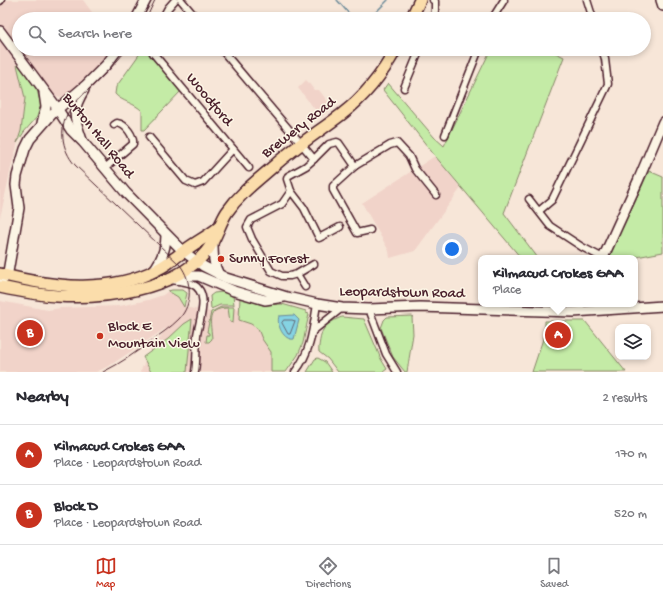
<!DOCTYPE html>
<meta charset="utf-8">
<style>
:root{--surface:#fff;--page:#f2f2f3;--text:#2b2b33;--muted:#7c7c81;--line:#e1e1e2;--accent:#c8321e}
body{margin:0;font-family:"Gochi Hand",sans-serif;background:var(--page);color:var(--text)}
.controls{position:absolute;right:12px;bottom:12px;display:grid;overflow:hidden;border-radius:8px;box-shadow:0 2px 6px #0003}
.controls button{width:36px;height:36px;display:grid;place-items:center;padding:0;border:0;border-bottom:1px solid var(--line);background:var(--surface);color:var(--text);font:20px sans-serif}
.you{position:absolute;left:452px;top:249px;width:14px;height:14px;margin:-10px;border:3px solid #fff;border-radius:50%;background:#1a73e8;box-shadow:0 0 0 6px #1a73e833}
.badge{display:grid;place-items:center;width:26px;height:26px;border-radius:50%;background:var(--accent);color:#fff;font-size:13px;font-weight:700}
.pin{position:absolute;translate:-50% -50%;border:2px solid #fff;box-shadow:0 1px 4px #0006}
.popup{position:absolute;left:478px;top:255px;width:160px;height:52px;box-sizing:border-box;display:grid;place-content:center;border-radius:8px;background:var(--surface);filter:drop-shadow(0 1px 3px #0005);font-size:13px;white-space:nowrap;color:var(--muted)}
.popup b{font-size:15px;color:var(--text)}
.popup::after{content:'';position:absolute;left:50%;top:100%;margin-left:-8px;border:8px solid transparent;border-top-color:var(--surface)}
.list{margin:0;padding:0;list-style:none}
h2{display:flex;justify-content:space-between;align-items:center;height:52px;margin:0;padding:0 16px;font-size:17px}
h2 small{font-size:13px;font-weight:400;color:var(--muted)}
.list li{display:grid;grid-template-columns:26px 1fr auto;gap:12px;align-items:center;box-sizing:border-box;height:60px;padding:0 16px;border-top:1px solid var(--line)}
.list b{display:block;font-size:15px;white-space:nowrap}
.list p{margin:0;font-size:13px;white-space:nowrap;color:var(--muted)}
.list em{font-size:13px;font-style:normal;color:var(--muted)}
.icon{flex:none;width:22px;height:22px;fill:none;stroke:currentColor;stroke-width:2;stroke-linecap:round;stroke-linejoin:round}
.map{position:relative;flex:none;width:663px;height:372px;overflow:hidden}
.search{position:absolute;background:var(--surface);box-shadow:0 2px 6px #0003;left:12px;right:12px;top:12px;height:44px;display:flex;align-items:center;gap:10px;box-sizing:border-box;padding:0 14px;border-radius:22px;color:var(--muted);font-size:15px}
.sheet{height:172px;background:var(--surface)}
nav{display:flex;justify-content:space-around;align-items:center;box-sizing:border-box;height:56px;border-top:1px solid var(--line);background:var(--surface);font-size:11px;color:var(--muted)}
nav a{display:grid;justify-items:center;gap:2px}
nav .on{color:var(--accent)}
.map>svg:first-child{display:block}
.built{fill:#f1d3c9}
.green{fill:#c4eba6;stroke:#878568}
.water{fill:#85d3e3;stroke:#6d8b99}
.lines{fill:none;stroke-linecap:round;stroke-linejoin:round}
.shore{stroke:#626775;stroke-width:1}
.stream{stroke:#6d8b99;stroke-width:1.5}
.street-casing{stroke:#4a1f2b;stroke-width:9}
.secondary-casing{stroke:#4a1f2b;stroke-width:12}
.highway-casing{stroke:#4a1f2b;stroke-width:14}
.street{stroke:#fcf5e5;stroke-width:6}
.secondary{stroke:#fcf5e5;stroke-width:9}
.highway{stroke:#fbddab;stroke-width:11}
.tram{stroke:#4a1f2b;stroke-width:1}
.poi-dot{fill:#c8321e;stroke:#fcf5e5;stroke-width:1.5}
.labels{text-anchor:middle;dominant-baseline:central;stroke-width:3;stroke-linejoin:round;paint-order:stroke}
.street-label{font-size:15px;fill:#4a1f2b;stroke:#fcf5e5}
.poi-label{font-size:15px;fill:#4a1f2b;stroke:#fcf5e5;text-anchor:start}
</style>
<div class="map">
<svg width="663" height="372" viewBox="0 0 663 372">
<rect width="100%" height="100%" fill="#f7e6d8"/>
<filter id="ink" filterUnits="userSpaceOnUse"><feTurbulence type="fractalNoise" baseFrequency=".025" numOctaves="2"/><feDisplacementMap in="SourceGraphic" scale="8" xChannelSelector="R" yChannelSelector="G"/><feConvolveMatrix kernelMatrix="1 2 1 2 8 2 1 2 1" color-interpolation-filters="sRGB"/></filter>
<g filter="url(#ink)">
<g class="built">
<polygon points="0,0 83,0 97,19 19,19 19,49 112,49 100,64 69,94 60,97 51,94 0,28"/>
<polygon points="0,40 17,65 25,98 21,131 11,168 0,218"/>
<polygon points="306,80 308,82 314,90 319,90 332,107 321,117 298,88"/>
<polygon points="435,156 461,188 415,251 390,258 389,251 362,203"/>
<polygon points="168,291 178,297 184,307 211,312 224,306 246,310 273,345 277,372 140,372 151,349 155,346 166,328 109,366 96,372 0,372 0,301 48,310 61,308 120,306 148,300 163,295"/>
</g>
<g class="green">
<path d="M143 49H148L181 91 144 130H142V111C135 103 122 102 115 94L116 87Z"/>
<polygon points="491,49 548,49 564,57 504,213 538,258 521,258 435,156 383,90 388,83 434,137 444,146"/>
<polygon points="19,64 37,90 41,105 37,117 24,132 17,143 21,131 25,98 17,65"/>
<polygon points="649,171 663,177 663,252 631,258 608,258"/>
<polygon points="172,290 183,290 187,293 184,307 178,297 168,291"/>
<polygon points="222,292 233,295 234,305 220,305 211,309 210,296 214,293"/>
<polygon points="240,297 263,305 282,304 306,311 306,313 309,314 303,343 298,355 286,372 271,372 271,352 262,339 258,329 251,324 239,320"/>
<path d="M221 307H234L233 323 230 322 228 308C205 308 211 323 212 339L209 342H206L207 335H209V333L207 332 211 312Z"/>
<polygon points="412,316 414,317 412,317 413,334 407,372 405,372 393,357 381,328 384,320 387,317"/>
<path d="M342 317 364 319 381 359 387 369 383 372H338L328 359 319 352C318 348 321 333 323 330 326 324 336 319 342 317Z"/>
<polygon points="192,319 187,372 151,372 143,357 168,339 184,324"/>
<polygon points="545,321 585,321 626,372 532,372 545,333"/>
<polygon points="318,358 325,362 332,372 307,372 315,359"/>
</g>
<path class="water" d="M294 315 299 320 294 339C284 341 276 325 279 316Z"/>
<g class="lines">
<polygon class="shore" points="284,320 292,320 295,321 290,334 288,334 282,323"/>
<g class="stream">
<polyline points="337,0 352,17 356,19"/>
<polyline points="369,19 388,0"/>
</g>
<g class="street-casing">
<g id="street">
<polyline points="181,0 197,19"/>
<polyline points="587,0 593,19"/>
<polyline points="0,1 1,0"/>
<polyline points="162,19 168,8 175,0"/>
<polyline points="432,19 435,11 435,1 433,0"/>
<polyline points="492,19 504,0"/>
<polyline points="151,49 153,53 249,168"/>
<polyline points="221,49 314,159 306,166 288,176 287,179 291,191 304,208 319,238 340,227"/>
<polyline points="404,88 420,49"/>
<polyline points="445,135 479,49"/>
<polyline points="149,137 186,181 195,185 203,182 233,149"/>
<polyline points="314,159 329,144 337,142 339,143 355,166 333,186 333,190 357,233 370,230"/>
<polyline points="355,166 390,145 397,143 409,156 415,169 436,195"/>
<path d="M105 168 133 144C134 136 126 124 117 123L114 125"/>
<polyline points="291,191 282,204 251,220 247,227 252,239 271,271 282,276 290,276 297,274 314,264"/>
<polyline points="529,199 550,226 582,247 603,258"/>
<polyline points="539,211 552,200 608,84 605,59 602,49"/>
<polyline points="297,274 305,287"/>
<path d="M170 280C177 281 185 281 192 284 211 292 199 321 197 335 196 347 197 360 195 372"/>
<polyline points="369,309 386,354 397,372"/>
<polyline points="313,331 342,308"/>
<path d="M295 372C311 352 313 329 317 304"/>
</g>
</g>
<g class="secondary-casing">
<g id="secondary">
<polyline points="661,0 663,6"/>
<polyline points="136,19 146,0"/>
<polyline points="0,31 55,105 71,130 83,142 126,193 183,251 203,266 226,278 287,297 317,304 342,308 369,309 420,307 573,312 663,306"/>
<polyline points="42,123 46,107 44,93"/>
<path d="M82 140C74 117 71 111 84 90"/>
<path d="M213 241C213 253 213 264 219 275"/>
<polyline points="603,258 638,181 663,122"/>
<path d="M153 271C162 260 166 249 166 235"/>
<polyline points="175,276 199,276 234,291 265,300 284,297"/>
<polyline points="0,283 6,276 8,272 19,208 16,185 17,176 25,149 30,139 52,114 86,85 106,65 118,49"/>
</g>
</g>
<g class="highway-casing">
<g id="highway">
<polyline points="411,19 420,0"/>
<path d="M0 274C52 287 108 295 158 269 167 265 174 258 183 252 194 243 207 237 218 228"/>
<path d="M0 287C19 291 38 295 57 296 104 299 175 290 206 252 216 240 219 224 227 212 240 193 258 180 275 165 296 146 320 131 342 114 364 97 383 73 396 49"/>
</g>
</g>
<use href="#street" class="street"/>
<use href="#secondary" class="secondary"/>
<use href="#highway" class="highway"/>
<g class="tram">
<polyline points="146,19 155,0"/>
<path d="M103 372C121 363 137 352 152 340 161 334 171 327 179 319 193 304 192 281 180 265L75 165C61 149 58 126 71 108 80 96 93 86 104 75 112 67 120 58 127 49"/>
</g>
</g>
</g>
<g class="poi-dot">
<circle cx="221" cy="259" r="4"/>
<circle cx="100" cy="336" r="4"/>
</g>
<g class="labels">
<g class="street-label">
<text transform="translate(209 100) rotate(50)">Woodford</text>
<text transform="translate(299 128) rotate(-38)">Brewery Road</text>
<text transform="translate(98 136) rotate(51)">Burton Hall Road</text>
<text transform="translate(402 293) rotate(1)">Leopardstown Road</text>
</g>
<g class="poi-label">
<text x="229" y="259">Sunny Forest</text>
<text x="108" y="327">Block E<tspan x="108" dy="17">Mountain View</tspan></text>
</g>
</g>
</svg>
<div class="controls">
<button><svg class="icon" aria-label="layers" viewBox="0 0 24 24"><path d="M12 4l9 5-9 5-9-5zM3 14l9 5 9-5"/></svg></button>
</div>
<div class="you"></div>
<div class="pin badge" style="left:558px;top:335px">A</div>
<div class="popup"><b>Kilmacud Crokes GAA</b>Place</div>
<div class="pin badge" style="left:30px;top:333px">B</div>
<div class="search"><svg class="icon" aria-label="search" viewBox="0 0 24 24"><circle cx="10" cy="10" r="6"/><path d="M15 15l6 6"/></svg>Search here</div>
</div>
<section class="sheet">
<h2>Nearby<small>2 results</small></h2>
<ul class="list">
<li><span class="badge">A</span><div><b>Kilmacud Crokes GAA</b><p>Place · Leopardstown Road</p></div><em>170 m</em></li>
<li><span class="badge">B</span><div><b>Block D</b><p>Place · Leopardstown Road</p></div><em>520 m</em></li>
</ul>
</section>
<nav>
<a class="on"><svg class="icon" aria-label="map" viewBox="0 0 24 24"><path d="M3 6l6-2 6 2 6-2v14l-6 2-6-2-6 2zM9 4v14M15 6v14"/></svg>Map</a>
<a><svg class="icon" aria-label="directions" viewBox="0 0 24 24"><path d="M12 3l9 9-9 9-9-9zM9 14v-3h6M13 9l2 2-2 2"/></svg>Directions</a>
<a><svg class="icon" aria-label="saved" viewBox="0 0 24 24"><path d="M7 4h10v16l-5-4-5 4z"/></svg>Saved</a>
</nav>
